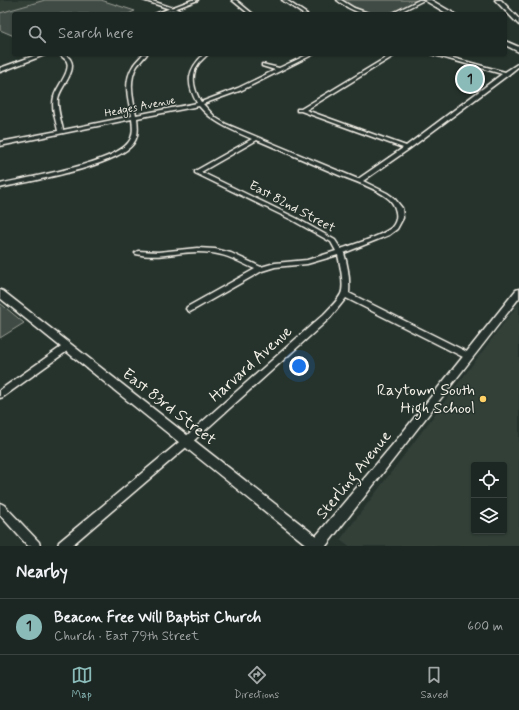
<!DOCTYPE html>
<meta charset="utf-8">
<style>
:root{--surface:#1c2622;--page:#252e2a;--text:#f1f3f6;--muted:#a0a5a5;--line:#3a4340;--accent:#8bbbb9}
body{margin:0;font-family:Mynerve,sans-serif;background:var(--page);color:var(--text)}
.controls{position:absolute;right:12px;bottom:12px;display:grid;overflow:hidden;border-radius:4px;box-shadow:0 1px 3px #0004}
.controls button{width:36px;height:36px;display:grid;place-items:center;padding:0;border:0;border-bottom:1px solid var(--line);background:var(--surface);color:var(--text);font:20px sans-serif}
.you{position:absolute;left:299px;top:366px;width:14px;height:14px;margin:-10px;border:3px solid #fff;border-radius:50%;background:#1a73e8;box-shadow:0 0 0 6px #1a73e833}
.badge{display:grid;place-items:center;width:26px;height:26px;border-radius:50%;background:var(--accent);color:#111;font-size:13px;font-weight:700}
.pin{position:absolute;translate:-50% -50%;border:2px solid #fff;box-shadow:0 1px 4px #0006}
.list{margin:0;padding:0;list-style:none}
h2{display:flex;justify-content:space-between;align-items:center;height:52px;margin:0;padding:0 16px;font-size:17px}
h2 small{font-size:13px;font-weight:400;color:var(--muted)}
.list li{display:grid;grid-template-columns:26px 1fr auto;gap:12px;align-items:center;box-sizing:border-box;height:56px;padding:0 16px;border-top:1px solid var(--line)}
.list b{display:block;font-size:15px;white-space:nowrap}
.list p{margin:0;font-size:13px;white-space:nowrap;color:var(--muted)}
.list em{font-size:13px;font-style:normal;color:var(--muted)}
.icon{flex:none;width:22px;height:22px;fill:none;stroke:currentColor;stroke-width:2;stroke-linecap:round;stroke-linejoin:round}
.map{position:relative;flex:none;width:519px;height:546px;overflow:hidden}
.search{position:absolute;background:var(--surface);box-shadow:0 1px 3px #0004;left:12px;right:12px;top:12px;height:44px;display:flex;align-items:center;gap:10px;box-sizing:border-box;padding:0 14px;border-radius:4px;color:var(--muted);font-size:15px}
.sheet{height:108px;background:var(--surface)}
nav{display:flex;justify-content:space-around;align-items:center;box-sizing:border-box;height:56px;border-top:1px solid var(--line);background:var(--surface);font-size:11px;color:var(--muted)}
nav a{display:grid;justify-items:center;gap:2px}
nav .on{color:var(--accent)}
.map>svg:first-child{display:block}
.built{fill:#333f39;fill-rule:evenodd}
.green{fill:#414b45;stroke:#9a9e96}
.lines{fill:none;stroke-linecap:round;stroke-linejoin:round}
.minor-casing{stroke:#f4f1e8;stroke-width:3}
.tertiary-casing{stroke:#f4f1e8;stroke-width:3}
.trunk-casing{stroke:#f4f1e8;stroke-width:3}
.minor{fill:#26332d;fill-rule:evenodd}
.tertiary{fill:#26332d;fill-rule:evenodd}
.trunk{fill:#26332d;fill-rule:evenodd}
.poi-dot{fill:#ffd166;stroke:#26332d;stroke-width:1.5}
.labels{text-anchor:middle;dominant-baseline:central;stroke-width:3;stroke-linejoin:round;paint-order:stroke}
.far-street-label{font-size:11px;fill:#f4f1e8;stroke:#26332d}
.street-label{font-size:13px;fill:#f4f1e8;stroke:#26332d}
.near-street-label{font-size:16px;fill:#f4f1e8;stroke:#26332d}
.near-poi-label{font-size:16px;fill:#f4f1e8;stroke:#26332d;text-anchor:end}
</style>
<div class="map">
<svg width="519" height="546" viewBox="0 0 519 546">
<rect width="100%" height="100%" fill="#26332d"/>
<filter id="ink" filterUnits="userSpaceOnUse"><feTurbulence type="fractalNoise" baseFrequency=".025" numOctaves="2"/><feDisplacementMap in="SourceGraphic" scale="8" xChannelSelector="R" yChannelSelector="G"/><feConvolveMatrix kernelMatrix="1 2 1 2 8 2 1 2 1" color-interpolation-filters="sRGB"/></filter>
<g filter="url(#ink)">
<g class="built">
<polygon points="0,0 45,0 0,13"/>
<path d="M519 303V546H348L340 540ZM474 465H504V531H474Z"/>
</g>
<g class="green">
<polygon points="45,0 101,0 135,11 128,14 14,14 14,36 0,30 0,13"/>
<path d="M342 0H418C389 18 371 19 342 0Z"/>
<polygon points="0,303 24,323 0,338"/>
</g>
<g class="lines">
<g class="minor-casing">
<g id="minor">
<polygon points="143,0 149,0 191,14 185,14"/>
<polygon points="232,0 236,0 253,14 249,14"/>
<polygon points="282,0 286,0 307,14 303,14"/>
<path d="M337 0H341L354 8 371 14C358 14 347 8 337 0Z"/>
<polygon points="419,0 424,0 396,14 391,14"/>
<path d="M59 54C63 54 67 55 70 59 78 71 60 87 58 99 57 109 61 120 63 130L132 116C128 100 123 82 133 66 135 62 140 58 143 54H147C144 58 140 62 137 66 128 81 133 99 136 115L197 103C186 83 187 70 204 54H208C205 57 202 60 199 63 190 75 194 90 201 102L238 88 275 70 262 66V64L279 68 309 54H314L242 90 203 104 216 118 226 124 358 179 403 148 301 111H297V109H301L392 54H397L306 110 406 146 502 74 431 54H438L505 72 519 63V66L508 75 409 149 363 181 387 193 394 198 402 208 403 218 397 229 389 235 344 253C348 266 350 280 349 293L471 354 472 356 471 358 468 359 465 358 346 298 330 318 190 444 71 546H58L59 542 184 438 324 314C329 309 338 300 341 294 345 286 340 264 338 255L307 264 275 267 262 271 190 312 186 309 187 307 255 269C233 259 223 252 198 252 177 252 157 259 136 254L135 253 136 252 138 251 158 252 197 248 215 249 231 253 261 267 275 263 307 260 336 251 331 242 292 220 195 173V171L252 139C232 130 213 123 199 106L137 118C138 127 139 136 133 144 115 167 29 181 0 188V184C29 177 111 164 128 143 134 136 133 127 132 119L0 146V142L58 131C56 120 51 108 54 97 56 87 73 70 66 60 64 58 61 56 59 54ZM257 140C285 152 313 164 341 176 355 181 380 190 390 200 397 208 399 219 392 227 383 236 354 244 341 249L335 240 296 218 201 172Z"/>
<polygon points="67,344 70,345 71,347 70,349 3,397 0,398 0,390 64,345"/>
<polygon points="0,503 4,505 39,542 40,546 28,546 0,515"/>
</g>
</g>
<g class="tertiary-casing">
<g id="tertiary">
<polygon points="192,0 198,0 161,14 155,14"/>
<polygon points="39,54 47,54 0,72 0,68"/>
<polygon points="519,289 519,298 326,546 308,546 0,298 0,290 3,291 316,536 399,437 516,290"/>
</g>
</g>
<g class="trunk-casing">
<g id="trunk">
<polygon points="424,0 431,0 455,14 448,14"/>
<polygon points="495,0 501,0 519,19 519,25"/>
<polygon points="505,41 519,47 519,52 505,45"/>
</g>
</g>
<use href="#minor" class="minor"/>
<use href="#tertiary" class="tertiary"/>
<use href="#trunk" class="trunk"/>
</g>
</g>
<circle class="poi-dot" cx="483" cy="399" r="4"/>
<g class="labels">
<g class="far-street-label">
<text transform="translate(140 107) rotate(-11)">Hedges Avenue</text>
</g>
<g class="street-label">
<text transform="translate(292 207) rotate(28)">East 82nd Street</text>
</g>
<g class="near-street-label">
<text transform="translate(251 364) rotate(-42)">Harvard Avenue</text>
<text transform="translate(169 407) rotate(38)">East 83rd Street</text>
<text transform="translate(354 475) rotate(-51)">Sterling Avenue</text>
</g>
<g class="near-poi-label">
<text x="475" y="390">Raytown South<tspan x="475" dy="18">High School</tspan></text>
</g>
</g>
</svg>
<div class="controls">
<button><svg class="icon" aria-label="locate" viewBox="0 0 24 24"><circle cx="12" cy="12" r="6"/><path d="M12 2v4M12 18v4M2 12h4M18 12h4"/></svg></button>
<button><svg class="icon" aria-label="layers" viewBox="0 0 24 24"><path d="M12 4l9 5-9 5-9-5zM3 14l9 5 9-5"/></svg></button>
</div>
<div class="you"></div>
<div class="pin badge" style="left:470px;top:79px">1</div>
<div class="search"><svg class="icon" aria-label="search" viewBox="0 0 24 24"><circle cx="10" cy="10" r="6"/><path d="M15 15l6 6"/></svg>Search here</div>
</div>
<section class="sheet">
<h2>Nearby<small></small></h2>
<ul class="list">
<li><span class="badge">1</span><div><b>Beacon Free Will Baptist Church</b><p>Church · East 79th Street</p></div><em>600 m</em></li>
</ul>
</section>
<nav>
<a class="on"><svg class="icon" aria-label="map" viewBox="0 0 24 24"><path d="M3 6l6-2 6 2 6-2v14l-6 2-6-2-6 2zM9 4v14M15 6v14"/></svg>Map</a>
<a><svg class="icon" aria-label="directions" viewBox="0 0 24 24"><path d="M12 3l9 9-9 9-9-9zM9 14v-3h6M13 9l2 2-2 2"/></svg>Directions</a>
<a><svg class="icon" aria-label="saved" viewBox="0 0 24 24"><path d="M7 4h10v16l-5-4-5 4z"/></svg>Saved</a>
</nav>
